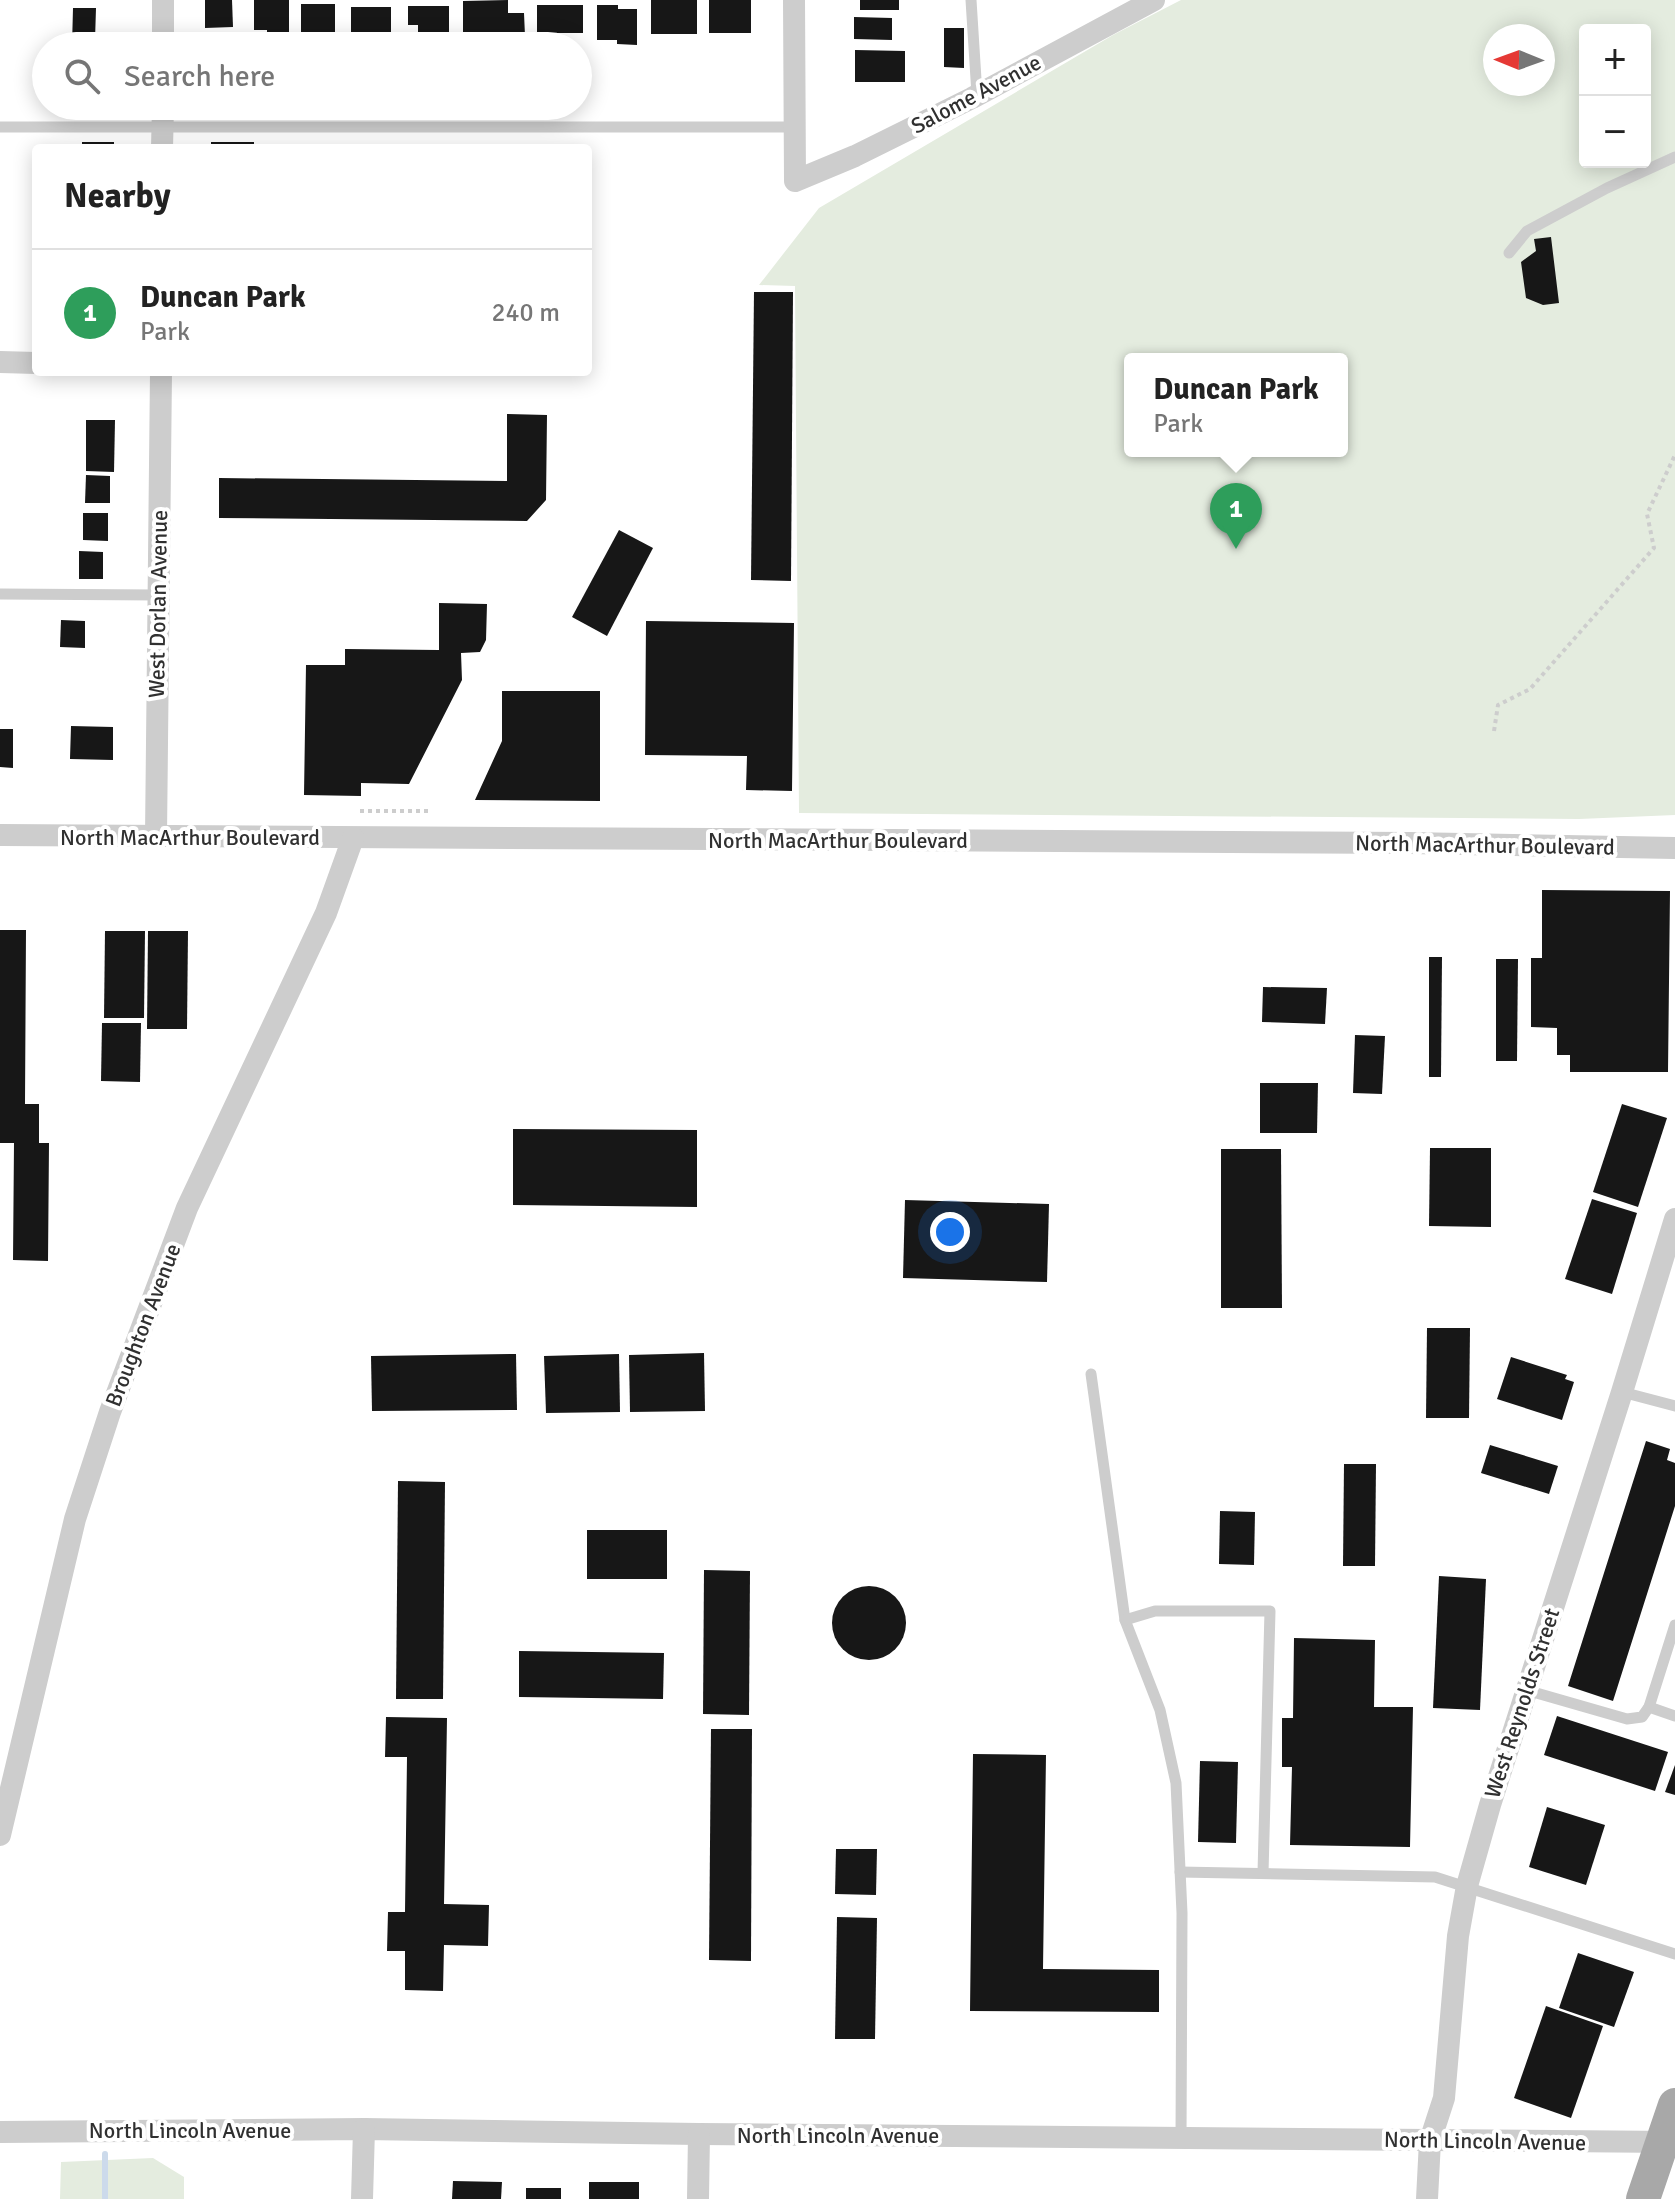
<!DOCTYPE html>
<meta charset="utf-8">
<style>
:root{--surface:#fff;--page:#f6f6f6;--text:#222;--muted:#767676;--line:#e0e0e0;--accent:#111827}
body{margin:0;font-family:Signika,sans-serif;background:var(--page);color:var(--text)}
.controls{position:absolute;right:24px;top:24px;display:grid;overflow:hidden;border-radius:8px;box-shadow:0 4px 20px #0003}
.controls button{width:72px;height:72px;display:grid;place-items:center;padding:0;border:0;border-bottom:2px solid var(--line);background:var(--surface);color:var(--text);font:40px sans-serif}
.compass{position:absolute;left:1483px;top:24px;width:72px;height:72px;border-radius:50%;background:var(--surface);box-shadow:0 4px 20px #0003;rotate:271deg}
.you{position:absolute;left:950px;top:1232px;width:28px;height:28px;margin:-20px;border:6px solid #fff;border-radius:50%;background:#1a73e8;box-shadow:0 0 0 12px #1a73e833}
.badge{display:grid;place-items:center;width:52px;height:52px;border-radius:50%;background:var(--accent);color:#fff;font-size:26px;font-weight:700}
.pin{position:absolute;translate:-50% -66px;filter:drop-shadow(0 2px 4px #0008)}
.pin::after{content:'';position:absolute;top:42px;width:28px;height:24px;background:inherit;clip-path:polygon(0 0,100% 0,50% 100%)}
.popup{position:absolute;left:1124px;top:353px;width:224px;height:104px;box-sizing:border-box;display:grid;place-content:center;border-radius:8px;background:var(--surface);filter:drop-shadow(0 2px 6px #0005);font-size:26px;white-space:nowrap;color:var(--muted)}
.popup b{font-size:30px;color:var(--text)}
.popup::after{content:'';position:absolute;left:50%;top:100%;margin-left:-16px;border:16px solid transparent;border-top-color:var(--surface)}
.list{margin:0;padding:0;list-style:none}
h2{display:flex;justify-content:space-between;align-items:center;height:104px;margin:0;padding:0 32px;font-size:34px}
h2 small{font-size:26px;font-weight:400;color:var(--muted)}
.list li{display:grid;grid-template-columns:52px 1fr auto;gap:24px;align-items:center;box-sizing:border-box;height:128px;padding:0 32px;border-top:2px solid var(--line)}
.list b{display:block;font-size:30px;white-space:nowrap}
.list p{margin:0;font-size:26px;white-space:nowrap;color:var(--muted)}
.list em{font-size:26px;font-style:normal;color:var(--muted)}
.icon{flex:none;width:44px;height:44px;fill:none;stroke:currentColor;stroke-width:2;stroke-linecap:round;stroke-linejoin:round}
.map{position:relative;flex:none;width:1675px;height:2199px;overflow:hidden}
.search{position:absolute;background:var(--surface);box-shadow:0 4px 20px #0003;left:32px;top:32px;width:560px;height:88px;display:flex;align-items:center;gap:20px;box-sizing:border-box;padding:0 28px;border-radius:44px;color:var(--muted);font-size:30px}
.panel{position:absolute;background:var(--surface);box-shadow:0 4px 20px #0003;left:32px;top:144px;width:560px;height:232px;border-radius:8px}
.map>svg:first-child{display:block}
.green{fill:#e4ecdf;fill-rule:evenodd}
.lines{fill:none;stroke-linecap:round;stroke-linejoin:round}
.stream{stroke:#ccdaeb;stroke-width:6}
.building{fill:#171717}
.path{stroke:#cdcdcd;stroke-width:4;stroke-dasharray:4 4;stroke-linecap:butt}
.service{stroke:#cdcdcd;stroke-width:11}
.minor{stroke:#cdcdcd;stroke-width:22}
.primary{stroke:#a8a8a8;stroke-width:34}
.labels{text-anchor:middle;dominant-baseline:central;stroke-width:8;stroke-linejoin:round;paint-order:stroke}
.street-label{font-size:22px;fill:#303030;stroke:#fff}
</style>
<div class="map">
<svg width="1675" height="2199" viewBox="0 0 1675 2199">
<rect width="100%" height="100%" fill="#fff"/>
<g class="green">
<path d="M1181 0H1675V815L1579 819 799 813 795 286 759 285 819 208 1113 35ZM1585 30H1645V162H1585ZM1495 36H1543V84H1495ZM1130 359H1342V451H1130Z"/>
<polygon points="153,2158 184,2177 184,2199 60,2199 61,2162"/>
</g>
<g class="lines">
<polyline class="stream" points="105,2154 105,2199"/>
</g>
<g class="building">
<polygon points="205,0 232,0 233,27 205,28"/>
<polygon points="254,0 289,0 289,44 267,44 267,30 254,30"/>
<polygon points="508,0 508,13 524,13 525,36 516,36 517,46 463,46 463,1"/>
<rect x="651" y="0" width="46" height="34"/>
<rect x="709" y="0" width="42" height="33"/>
<rect x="860" y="0" width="39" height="10"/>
<rect x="301" y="4" width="34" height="34"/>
<rect x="537" y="5" width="46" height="28"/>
<polygon points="597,5 618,5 618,9 637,9 637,45 617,44 617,40 597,40"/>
<polygon points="408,6 449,6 449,42 418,42 418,25 408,25"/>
<rect x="351" y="7" width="40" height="26"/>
<polygon points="73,8 96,8 95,40 106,40 106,46 72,46"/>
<polygon points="854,17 892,18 892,40 854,39"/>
<polygon points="944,28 964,28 964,68 944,67"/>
<polygon points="855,50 905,51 905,82 855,82"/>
<rect x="82" y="142" width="32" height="6"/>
<rect x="211" y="142" width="43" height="6"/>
<polygon points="1551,237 1559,303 1543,305 1526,298 1521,262 1536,251 1534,239"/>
<polygon points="754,292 793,292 791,581 751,580"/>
<polygon points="507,414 547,415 546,500 527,521 219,518 219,478 507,481"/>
<polygon points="86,420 115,420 114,472 86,471"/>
<polygon points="86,475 110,476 110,503 85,503"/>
<polygon points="83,513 108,513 108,541 83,540"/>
<polygon points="619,530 653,548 607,636 572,617"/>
<polygon points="79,551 103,552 103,579 79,579"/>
<polygon points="439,603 487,604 486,640 480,652 461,653 462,680 409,784 361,783 361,796 304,795 306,665 345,665 345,649 439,650"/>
<polygon points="61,620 85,621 85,648 60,647"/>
<polygon points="646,621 794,623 792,791 746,790 747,756 645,755"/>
<polygon points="502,691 600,691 600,801 475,800 502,741"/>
<polygon points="71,726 113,727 113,760 70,759"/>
<polygon points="0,729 13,729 13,768 0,767"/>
<polygon points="1542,890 1670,891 1668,1072 1570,1072 1570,1055 1557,1055 1557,1028 1531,1027 1531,958 1542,958"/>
<polygon points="0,930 26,930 25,1104 39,1104 39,1143 49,1143 48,1261 13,1260 14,1143 0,1143"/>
<polygon points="105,931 145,931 144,1018 104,1018"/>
<polygon points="148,931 188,931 187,1029 147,1029"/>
<polygon points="1429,957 1442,957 1441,1077 1429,1077"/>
<polygon points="1496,959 1518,959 1517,1061 1496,1061"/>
<polygon points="1263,987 1327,988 1325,1024 1262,1022"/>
<polygon points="102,1023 141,1023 140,1082 101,1081"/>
<polygon points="1355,1035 1385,1036 1382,1094 1353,1093"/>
<polygon points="1260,1083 1318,1083 1317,1133 1260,1133"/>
<polygon points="1622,1104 1667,1118 1638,1207 1593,1192"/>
<polygon points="513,1129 697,1130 697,1207 513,1205"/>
<polygon points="1430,1148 1491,1148 1491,1227 1429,1226"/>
<polygon points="1221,1149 1281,1149 1282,1308 1221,1308"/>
<polygon points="1592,1199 1637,1213 1612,1294 1565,1279"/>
<polygon points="905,1200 1049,1204 1047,1282 903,1278"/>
<polygon points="1427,1328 1470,1328 1469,1418 1426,1418"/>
<polygon points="704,1353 705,1411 630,1412 629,1355"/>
<polygon points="516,1354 517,1410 372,1411 371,1356"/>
<polygon points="619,1354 620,1412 546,1413 544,1356"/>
<polygon points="1511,1357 1567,1375 1565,1379 1574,1382 1562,1420 1497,1399"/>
<polygon points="1646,1441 1670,1449 1667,1460 1675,1463 1675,1506 1613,1701 1568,1686"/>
<polygon points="1490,1445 1558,1466 1549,1494 1481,1473"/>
<polygon points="1344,1464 1376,1464 1375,1566 1343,1566"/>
<polygon points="398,1481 445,1482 443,1699 396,1699"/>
<polygon points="1220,1511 1255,1512 1254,1565 1219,1564"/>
<rect x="587" y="1530" width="80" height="49"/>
<polygon points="704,1570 750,1571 749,1715 703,1714"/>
<polygon points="1439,1576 1486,1579 1480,1710 1433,1708"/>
<circle cx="869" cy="1623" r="37"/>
<polygon points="1294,1638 1375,1640 1374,1707 1413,1707 1410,1847 1290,1845 1292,1767 1282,1767 1282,1718 1293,1718"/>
<polygon points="519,1651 664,1653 663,1699 519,1697"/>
<polygon points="1557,1716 1668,1752 1655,1791 1544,1755"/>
<polygon points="386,1717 447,1718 444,1904 489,1905 488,1946 444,1945 443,1991 405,1990 405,1951 387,1951 388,1912 405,1912 407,1757 385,1757"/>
<polygon points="711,1729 752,1729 751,1961 709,1960"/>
<polygon points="973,1754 1046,1755 1043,1969 1159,1970 1159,2012 970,2011"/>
<polygon points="1200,1761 1238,1762 1236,1843 1198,1842"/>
<polygon points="1675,1765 1675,1795 1665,1792"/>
<polygon points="1547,1807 1605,1825 1586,1885 1529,1867"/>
<polygon points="836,1849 877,1849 876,1895 835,1894"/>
<polygon points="837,1917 877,1918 875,2039 835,2039"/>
<polygon points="1578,1953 1634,1972 1614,2027 1559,2008"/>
<polygon points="1546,2006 1603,2026 1571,2118 1514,2098"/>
<polygon points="453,2181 502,2182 501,2199 452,2199"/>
<rect x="589" y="2182" width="50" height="17"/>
<rect x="526" y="2188" width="35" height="11"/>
</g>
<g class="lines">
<g class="path">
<polyline points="1494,731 1498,705 1530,689 1654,548 1647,514 1675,455"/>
<polyline points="360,811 432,811"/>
</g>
<g class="service">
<polyline points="971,0 977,95"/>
<polyline points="0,127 795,127"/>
<polyline points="1509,253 1527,231 1607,188 1675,157"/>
<polyline points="0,594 158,595"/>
<polyline points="1091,1374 1125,1620 1160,1710 1176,1783 1182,1913 1181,2138"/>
<polyline points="1622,1392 1675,1406"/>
<polyline points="1125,1620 1155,1611 1270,1611 1263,1873"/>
<polyline points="1526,1690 1627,1719 1642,1717 1649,1707 1675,1716"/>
<polyline points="1649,1707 1675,1625"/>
<polyline points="1180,1872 1435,1877 1675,1954"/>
</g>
<g class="minor">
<polyline points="794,0 795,181 855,156 972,98 1154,0"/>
<polyline points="163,46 163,0"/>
<polyline points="162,148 163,106"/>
<polyline points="0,362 36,363"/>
<polyline points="0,835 1410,843 1675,848"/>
<polyline points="156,836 161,372"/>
<polyline points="0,1835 75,1519 110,1412 187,1208 326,913 353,838"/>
<polyline points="0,2132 364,2129 699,2134 1674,2142"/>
<polyline points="362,2199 364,2129"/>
<polyline points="698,2199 699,2134"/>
<polyline points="1427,2199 1430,2141 1444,2098 1458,1936 1467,1886 1490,1805 1622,1392 1675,1219"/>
</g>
<polyline class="primary" points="1643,2199 1675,2105"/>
</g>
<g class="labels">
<g class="street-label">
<text transform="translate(976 94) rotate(-28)">Salome Avenue</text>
<text transform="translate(158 604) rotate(-89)">West Dorlan Avenue</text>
<text x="190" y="837">North MacArthur Boulevard</text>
<text x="838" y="840">North MacArthur Boulevard</text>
<text transform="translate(1485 845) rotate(1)">North MacArthur Boulevard</text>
<text transform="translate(143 1325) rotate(-69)">Broughton Avenue</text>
<text transform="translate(1522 1703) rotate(-72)">West Reynolds Street</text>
<text x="190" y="2130">North Lincoln Avenue</text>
<text x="838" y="2135">North Lincoln Avenue</text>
<text transform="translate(1485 2141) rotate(1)">North Lincoln Avenue</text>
</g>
</g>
</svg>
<div class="controls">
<button>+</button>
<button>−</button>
</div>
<svg class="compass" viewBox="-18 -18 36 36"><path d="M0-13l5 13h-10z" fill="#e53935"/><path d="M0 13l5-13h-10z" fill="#767676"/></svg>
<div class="you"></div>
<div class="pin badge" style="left:1236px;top:549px;background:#2e9e5b">1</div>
<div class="popup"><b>Duncan Park</b>Park</div>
<div class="search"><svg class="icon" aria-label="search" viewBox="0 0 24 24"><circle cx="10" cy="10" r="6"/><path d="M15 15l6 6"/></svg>Search here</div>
<section class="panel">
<h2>Nearby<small></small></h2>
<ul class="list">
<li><span class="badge" style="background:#2e9e5b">1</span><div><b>Duncan Park</b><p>Park</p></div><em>240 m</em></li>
</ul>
</section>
</div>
